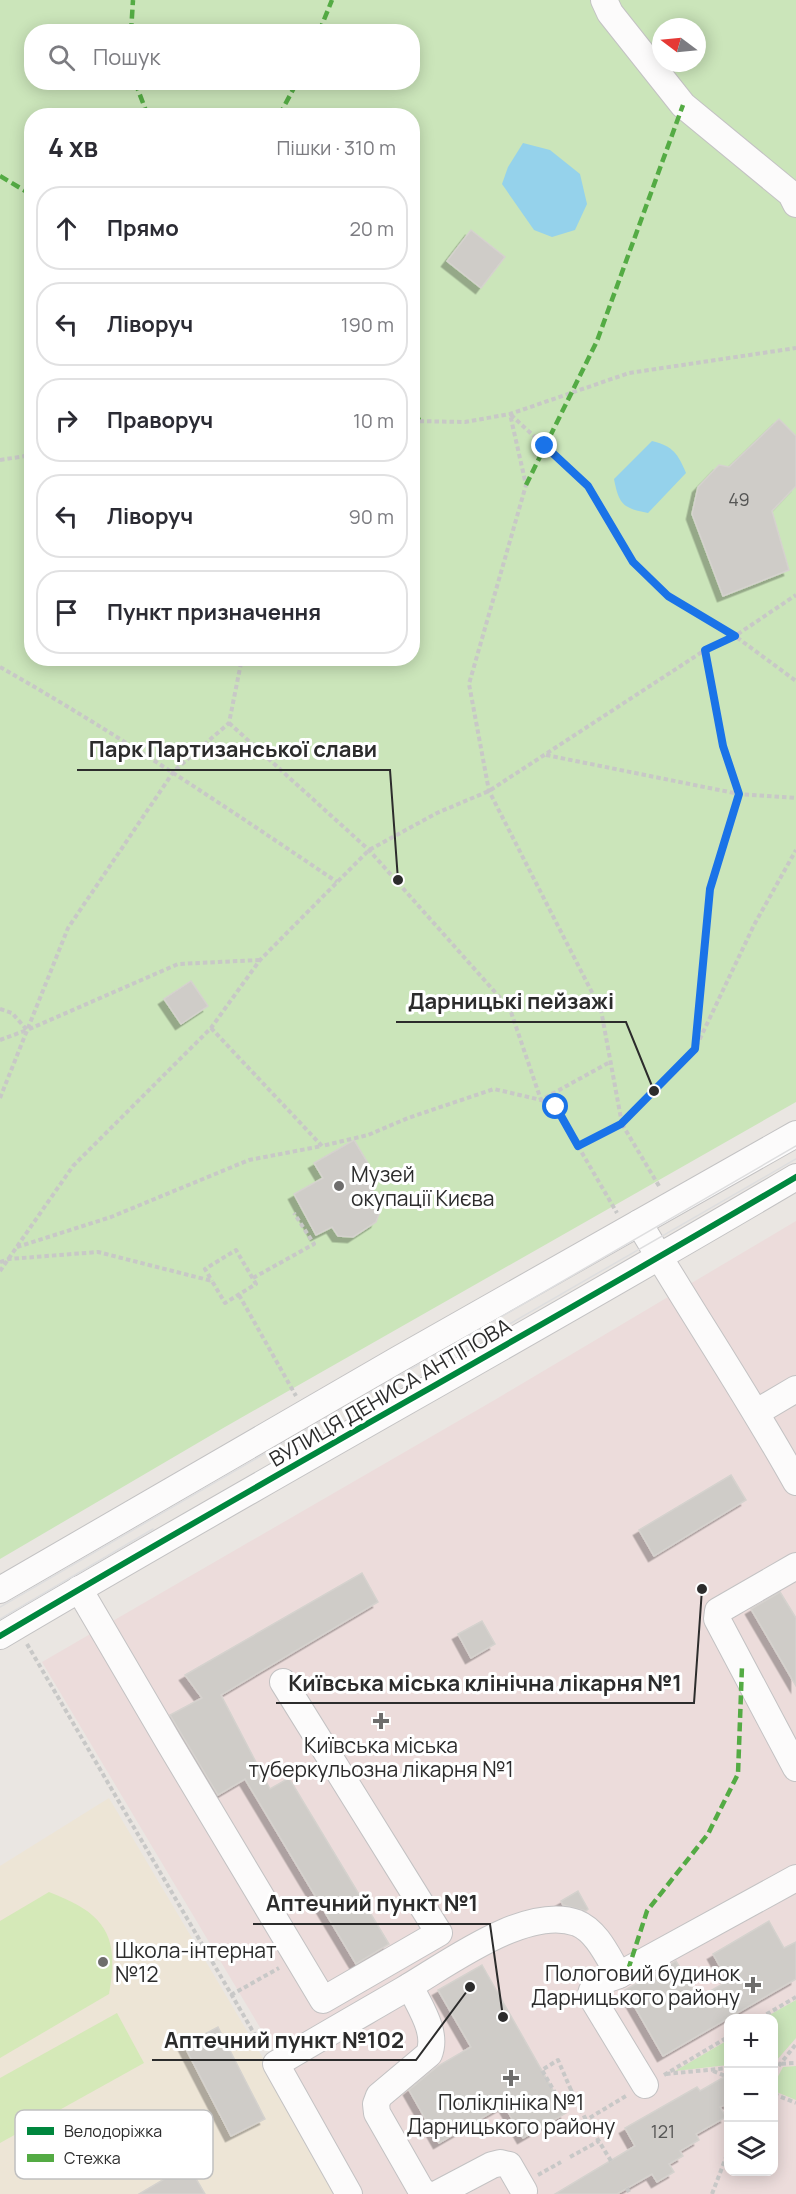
<!DOCTYPE html>
<html lang="uk">
<meta charset="utf-8">
<style>
:root{--surface:#fff;--page:#f2f2f3;--text:#2b2b33;--muted:#7c7c81;--line:#e1e1e2}
body{margin:0;font-family:Manrope,sans-serif;background:var(--page);color:var(--text)}
.controls{position:absolute;right:18px;bottom:18px;display:grid;overflow:hidden;border-radius:12px;box-shadow:0 3px 15px #0003}
.controls button{width:54px;height:54px;display:grid;place-items:center;padding:0;border:0;border-bottom:2px solid var(--line);background:var(--surface);color:var(--text);font:30px sans-serif}
.compass{position:absolute;left:652px;top:18px;width:54px;height:54px;border-radius:50%;background:var(--surface);box-shadow:0 3px 15px #0003;rotate:286deg}
.stop{position:absolute;width:18px;height:18px;margin:-14px;border:4px solid #1a73e8;border-radius:50%;background:#fff}
.stop.end{background:#1a73e8;border-color:#fff;box-shadow:0 2px 6px #0008}
.list{margin:0;padding:0;list-style:none}
h2{display:flex;justify-content:space-between;align-items:center;height:78px;margin:0;padding:0 24px;font-size:26px}
h2 small{font-size:20px;font-weight:400;color:var(--muted)}
.list li{display:grid;grid-template-columns:39px 1fr auto;gap:18px;align-items:center;box-sizing:border-box;height:84px;margin:0 12px 12px;padding:0 12px;border:2px solid var(--line);border-radius:24px}
.list b{display:block;font-size:22px;white-space:nowrap}
.list em{font-size:20px;font-style:normal;color:var(--muted)}
.icon{flex:none;width:33px;height:33px;fill:none;stroke:currentColor;stroke-width:2;stroke-linecap:round;stroke-linejoin:round}
.map{position:relative;flex:none;width:796px;height:2194px;overflow:hidden}
.search{position:absolute;background:var(--surface);box-shadow:0 3px 15px #0003;left:24px;top:24px;width:396px;height:66px;display:flex;align-items:center;gap:15px;box-sizing:border-box;padding:0 21px;border-radius:24px;color:var(--muted);font-size:22px}
.panel{position:absolute;background:var(--surface);box-shadow:0 3px 15px #0003;left:24px;top:108px;width:396px;height:558px;border-radius:24px}
.map>svg:first-child{display:block}
.education{fill:#ede5d6}
.medical{fill:#ecdcdb;fill-rule:evenodd}
.green{fill:#cbe5ba;fill-rule:evenodd}
.pitch{fill:#d5e9b8}
.water{fill:#95d2eb}
.building{fill:#cfccc8;stroke:#d5d2ce;stroke-width:1.5;filter:url(#shadow)}
.lines{fill:none;stroke-linecap:round;stroke-linejoin:round}
.minor-casing{stroke:#c3c2c3;stroke-width:28}
.path{stroke:#c8c8c7;stroke-width:4;stroke-dasharray:4.5 3;stroke-linecap:butt}
.minor{stroke:#fcfbfb;stroke-width:26}
.tram{stroke:#dededf;stroke-width:1.5}
.quiet{stroke:#54ab44;stroke-width:4.5;stroke-dasharray:9 4.5;stroke-linecap:butt}
.cycleway-casing{stroke:#fff;stroke-width:10}
.cycleway{stroke:#00873e;stroke-width:6}
.route{stroke:#1a73e8;stroke-width:8}
.poi-dot{fill:#6e6d6c;stroke:#fff;stroke-width:2}
.labels{text-anchor:middle;dominant-baseline:central;stroke-width:6;stroke-linejoin:round;paint-order:stroke}
.number-label{font-size:18px;fill:#565655}
.poi-label{font-size:21px;fill:#2c2c2c;stroke:#fff;text-anchor:start}
.street-label{font-size:21px;fill:#2c2c2c;stroke:#fff}
.key{fill:#fff;stroke:#c0c0c0;stroke-width:1.5}
.key-label{font-size:16px;fill:#2c2c2c}
.leader{fill:none;stroke:#2c2c2c;stroke-width:2}
.callout-dot{fill:#2c2c2c;stroke:#fff;stroke-width:2}
.callout-label{font-size:22px;text-anchor:middle;font-weight:bold;fill:#2c2c2c;stroke:#fff;stroke-width:6;stroke-linejoin:round;paint-order:stroke}
</style>
<div class="map">
<svg width="796" height="2194" viewBox="0 0 796 2194">
<defs>
<filter id="shadow"><feDropShadow dx="-5.5" dy="5.5" stdDeviation="0" flood-color="#0004"/></filter>
</defs>
<rect width="100%" height="100%" fill="#eae6e2"/>
<polygon class="education" points="109,1798 263,2058 337,2194 0,2194 0,1866"/>
<path class="medical" d="M796 1221V2194H337L263 2058 274 2051 42 1662 498 1398ZM728 2018H774V2172H728Z"/>
<g class="green">
<path d="M0 0H796V1102L225 1427 0 1559ZM661 27H697V63H661ZM32 32H412V82H32ZM32 116H412V658H32Z"/>
<polygon points="796,2000 796,2038 776,2061 774,2061 774,2018 764,2018"/>
<polygon points="728,2040 728,2065 675,2071"/>
<polygon points="796,2066 796,2100 774,2091 774,2084 783,2067"/>
</g>
<g class="pitch">
<path d="M49 1892C104 1913 120 1934 109 1994L0 2058V1921Z"/>
<polygon points="117,2013 144,2063 0,2143 0,2078"/>
</g>
<g class="water">
<polygon points="523,143 550,150 580,174 587,204 575,230 552,237 534,230 502,184 508,167"/>
<path d="M652 441C673 446 678 454 686 473L648 513C623 508 619 505 614 479Z"/>
</g>
<g class="building">
<polygon points="471,230 505,257 481,288 447,261"/>
<polygon points="779,419 796,436 796,486 772,511 789,570 723,596 692,514 698,487 719,465 729,467"/>
<polygon points="191,981 208,1006 181,1024 164,999"/>
<polygon points="354,1140 372,1170 364,1175 382,1206 376,1222 353,1237 338,1236 332,1227 316,1235 294,1194 323,1178 314,1163"/>
<polygon points="731,1475 746,1500 654,1556 639,1530"/>
<polygon points="362,1573 378,1602 221,1695 270,1789 289,1778 389,1944 356,1964 245,1779 218,1795 170,1715 202,1698 185,1675"/>
<polygon points="780,1592 796,1618 796,1686 751,1609"/>
<polygon points="482,1621 495,1644 471,1658 458,1634"/>
<polygon points="578,1891 588,1909 586,1911 563,1905 561,1901"/>
<polygon points="769,1921 784,1948 796,1942 796,1979 663,2056 625,1990 676,1961 698,1998 728,1981 713,1954"/>
<polygon points="482,1965 566,2113 523,2138 504,2105 439,2143 409,2090 438,2066 471,2047 438,1990"/>
<polygon points="218,2027 265,2119 231,2136 184,2045"/>
<polygon points="724,2077 729,2086 729,2103 720,2107 726,2117 696,2134 699,2140 680,2151 683,2156 669,2164 674,2172 657,2182 652,2174 617,2194 555,2194 635,2146 625,2128 697,2087 700,2091"/>
<polygon points="188,2165 205,2194 139,2194"/>
</g>
<g class="lines">
<g class="minor-casing">
<g id="minor">
<polyline points="604,0 610,13 683,105 791,194 796,204"/>
<path d="M639 1223C690 1310 747 1394 796 1482"/>
<polyline points="757,1412 796,1389"/>
<polyline points="796,1566 718,1611 717,1619 796,1768"/>
<polyline points="79,1589 168,1741 323,2000 439,1933 283,1682"/>
<polyline points="0,1590 397,1360 796,1134"/>
<path d="M0 1636C263 1480 532 1333 796 1177"/>
<path d="M410 1986C419 2006 438 2032 429 2054L379 2096 376 2104 377 2113 421 2190 427 2194"/>
<path d="M645 2085 591 1996C591 1983 609 1979 619 1975L796 1878"/>
<path d="M349 2194 276 2064C318 2039 360 2015 403 1990 445 1966 526 1904 577 1923 597 1931 608 1957 619 1975"/>
<polyline points="437,2194 492,2165 500,2163 509,2165 524,2191"/>
</g>
</g>
<g class="path">
<polyline points="511,415 588,486 633,562 668,596 735,636 796,681"/>
<polyline points="412,421 465,422 510,414 629,373 796,348"/>
<polyline points="0,460 32,455"/>
<path d="M0 667C116 733 226 807 337 882"/>
<polyline points="229,723 369,850 510,1009 541,1100 610,1062"/>
<polyline points="546,755 739,794 796,798"/>
<polyline points="0,1009 12,1013 27,1030 178,964 260,960"/>
<polyline points="211,1028 322,1146 368,1135 408,1118 494,1089 541,1100 556,1107 578,1146 622,1124 601,1010 489,791 469,684 526,485 510,414"/>
<polyline points="0,1040 27,1030"/>
<polyline points="695,1049 710,889 739,794 723,746 705,650"/>
<polyline points="0,1098 68,928 174,771 229,723 242,658"/>
<polyline points="578,1146 617,1213"/>
<polyline points="659,1186 622,1124 695,1049 754,925 796,850"/>
<polyline points="17,1247 111,1217 249,1160 322,1146"/>
<polyline points="0,1262 9,1259 98,1252 212,1281 225,1303 256,1284 236,1250 205,1269 212,1281"/>
<polyline points="0,1271 73,1166 211,1028 260,960 369,850 437,813 489,791 705,650 735,636 796,595"/>
<polyline points="253,1278 314,1244 294,1213"/>
<polyline points="239,1295 296,1396"/>
<polyline points="27,1644 262,2047"/>
<polyline points="231,1995 279,1968"/>
<polyline points="760,2018 796,1997"/>
<polyline points="774,2064 796,2063"/>
<polyline points="713,2071 728,2077"/>
<polyline points="774,2072 796,2044"/>
<polyline points="666,2074 728,2068"/>
<polyline points="664,2075 728,2037"/>
<polyline points="571,2090 558,2060 542,2070 558,2098 571,2090 586,2120"/>
<polyline points="774,2094 796,2103"/>
<polyline points="570,2157 599,2141"/>
<polyline points="611,2161 586,2120 626,2096"/>
<polyline points="538,2175 561,2162"/>
<polyline points="627,2188 630,2194"/>
<polyline points="712,2194 728,2152"/>
</g>
<use href="#minor" class="minor"/>
<g class="tram">
<polyline points="353,1414 796,1159"/>
<polyline points="0,1607 796,1146"/>
<polyline points="0,1619 153,1529"/>
</g>
<g class="quiet">
<polyline points="131,32 133,0"/>
<polyline points="319,32 332,0"/>
<polyline points="135,82 148,116"/>
<polyline points="279,116 297,82"/>
<polyline points="0,176 32,195"/>
<polyline points="412,416 422,421"/>
<polyline points="526,485 597,341 683,105"/>
<polyline points="628,1970 647,1911 708,1834 738,1774 742,1666"/>
</g>
<g class="cycleway-casing">
<path id="cycleway" d="M0 1636C263 1480 532 1333 796 1177"/>
</g>
<use href="#cycleway" class="cycleway"/>
</g>
<g class="lines">
<polyline class="route" points="545,446 588,486 633,562 668,596 735,636 705,650 723,746 739,794 710,889 695,1049 621,1124 578,1146 556,1107"/>
</g>
<g class="poi-dot">
<circle cx="339" cy="1186" r="6"/>
<path d="M378 1712h6v6h6v6h-6v6h-6v-6h-6v-6h6z"/>
<circle cx="103" cy="1962" r="6"/>
<path d="M750 1976h6v6h6v6h-6v6h-6v-6h-6v-6h6z"/>
<path d="M508 2069h6v6h6v6h-6v6h-6v-6h-6v-6h6z"/>
</g>
<g class="labels">
<g class="number-label">
<text x="739" y="499">49</text>
<text x="663" y="2131">121</text>
</g>
<g class="poi-label">
<text x="351" y="1174">Музей<tspan x="351" dy="24">окупації Києва</tspan></text>
<text x="381" y="1745" text-anchor="middle">Київська міська<tspan x="381" dy="24">туберкульозна лікарня №1</tspan></text>
<text x="115" y="1950">Школа-інтернат<tspan x="115" dy="24">№12</tspan></text>
<text x="740" y="1973" text-anchor="end">Пологовий будинок<tspan x="740" dy="24">Дарницького району</tspan></text>
<text x="511" y="2102" text-anchor="middle">Поліклініка №1<tspan x="511" dy="24">Дарницького району</tspan></text>
</g>
<g class="street-label">
<text transform="translate(390 1392) rotate(-30)">ВУЛИЦЯ ДЕНИСА АНТІПОВА</text>
</g>
</g>
<rect x="15" y="2110" width="198" height="69" rx="9" class="key"/>
<rect x="27" y="2127" width="27" height="8" fill="#00873e"/>
<rect x="27" y="2154" width="27" height="8" fill="#54ab44"/>
<g class="key-label">
<text x="64" y="2137">Велодоріжка</text>
<text x="64" y="2164">Стежка</text>
</g>
<path class="leader" d="M398 880L390 770H77M654 1091L626 1022H396M702 1589L694 1703H276M503 2017L490 1924H253M470 1987L416 2060H152"/>
<g class="callout-dot">
<circle cx="398" cy="880" r="6"/>
<circle cx="654" cy="1091" r="6"/>
<circle cx="702" cy="1589" r="6"/>
<circle cx="503" cy="2017" r="6"/>
<circle cx="470" cy="1987" r="6"/>
</g>
<g class="callout-label">
<text x="233" y="757">Парк Партизанської слави</text>
<text x="511" y="1009">Дарницькі пейзажі</text>
<text x="485" y="1691">Київська міська клінічна лікарня №1</text>
<text x="372" y="1911">Аптечний пункт №1</text>
<text x="284" y="2048">Аптечний пункт №102</text>
</g>
</svg>
<div class="controls">
<button>+</button>
<button>−</button>
<button><svg class="icon" aria-label="layers" viewBox="0 0 24 24"><path d="M12 4l9 5-9 5-9-5zM3 14l9 5 9-5"/></svg></button>
</div>
<svg class="compass" viewBox="-18 -18 36 36"><path d="M0-13l5 13h-10z" fill="#e53935"/><path d="M0 13l5-13h-10z" fill="#7c7c81"/></svg>
<div class="stop" style="left:556px;top:1107px"></div>
<div class="stop end" style="left:545px;top:446px"></div>
<div class="search"><svg class="icon" aria-label="search" viewBox="0 0 24 24"><circle cx="10" cy="10" r="6"/><path d="M15 15l6 6"/></svg>Пошук</div>
<section class="panel">
<h2>4 хв<small>Пішки · 310 m</small></h2>
<ul class="list">
<li><svg class="icon" aria-label="ahead" viewBox="0 0 24 24"><path d="M12 20V5M6 11l6-6 6 6"/></svg><div><b>Прямо</b></div><em>20 m</em></li>
<li><svg class="icon" aria-label="left" viewBox="0 0 24 24"><path d="M17 20v-9H6M10 6l-5 5 5 5"/></svg><div><b>Ліворуч</b></div><em>190 m</em></li>
<li><svg class="icon" aria-label="right" viewBox="0 0 24 24"><path d="M7 20v-9h11M14 6l5 5-5 5"/></svg><div><b>Праворуч</b></div><em>10 m</em></li>
<li><svg class="icon" aria-label="left" viewBox="0 0 24 24"><path d="M17 20v-9H6M10 6l-5 5 5 5"/></svg><div><b>Ліворуч</b></div><em>90 m</em></li>
<li><svg class="icon" aria-label="arrive" viewBox="0 0 24 24"><path d="M6 21V4h12l-3 4 3 4H6"/></svg><div><b>Пункт призначення</b></div></li>
</ul>
</section>
</div>
